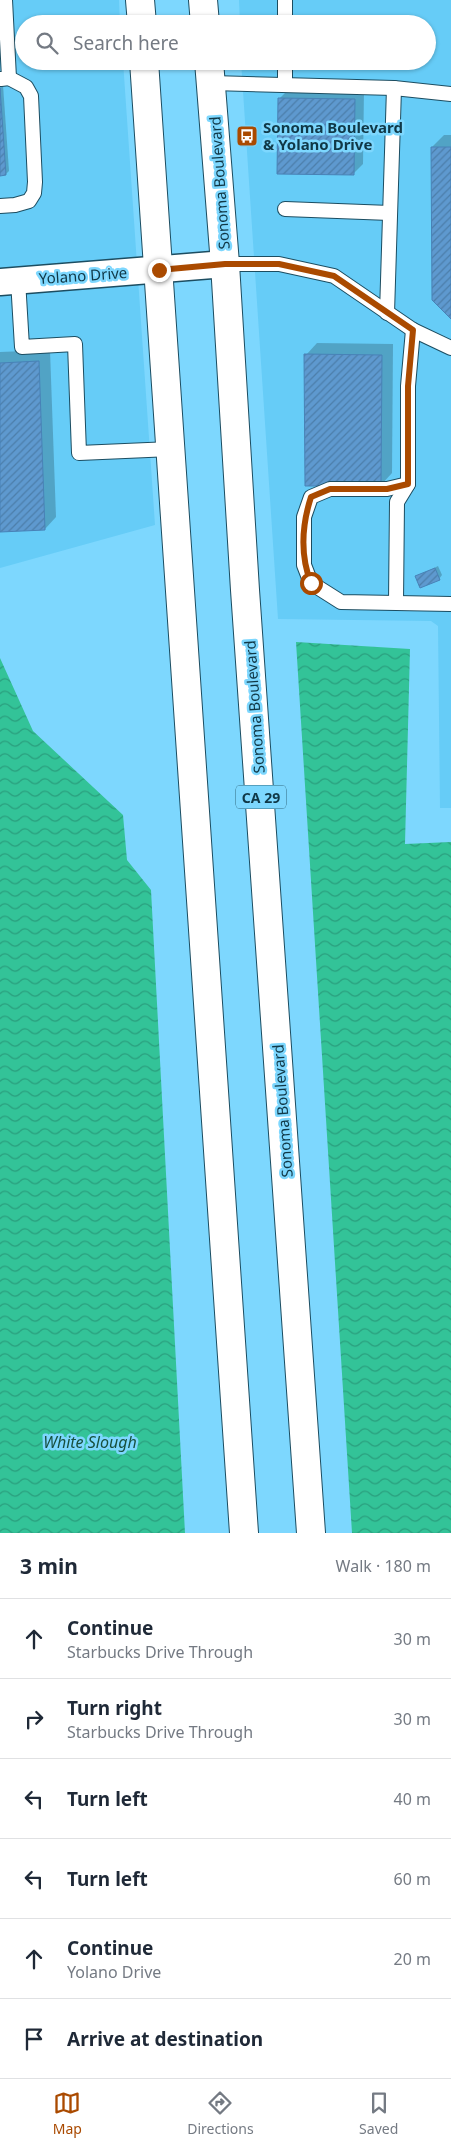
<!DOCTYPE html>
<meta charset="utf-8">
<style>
:root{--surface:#fff;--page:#f2f2f3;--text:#1f2937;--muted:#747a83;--line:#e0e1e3;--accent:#aa4a00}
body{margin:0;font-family:"Noto Sans",sans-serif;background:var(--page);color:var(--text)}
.stop{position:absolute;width:15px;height:15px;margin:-11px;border:4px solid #aa4a00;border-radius:50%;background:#fff}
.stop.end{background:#aa4a00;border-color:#fff;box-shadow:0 1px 5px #0008}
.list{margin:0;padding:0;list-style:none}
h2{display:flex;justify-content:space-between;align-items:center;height:65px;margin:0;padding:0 20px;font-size:21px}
h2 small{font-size:16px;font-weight:400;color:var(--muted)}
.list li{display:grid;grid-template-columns:32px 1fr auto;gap:15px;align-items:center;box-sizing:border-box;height:80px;padding:0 20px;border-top:1px solid var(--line)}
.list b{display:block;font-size:19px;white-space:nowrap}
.list p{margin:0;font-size:16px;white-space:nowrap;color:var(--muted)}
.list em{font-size:16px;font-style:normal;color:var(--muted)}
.icon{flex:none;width:28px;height:28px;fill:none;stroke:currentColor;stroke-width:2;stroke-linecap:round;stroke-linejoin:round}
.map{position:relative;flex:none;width:451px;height:1533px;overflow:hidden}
.search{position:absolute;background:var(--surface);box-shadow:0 1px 4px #0004;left:15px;right:15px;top:15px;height:55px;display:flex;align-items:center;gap:12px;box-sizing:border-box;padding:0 18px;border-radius:28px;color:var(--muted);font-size:19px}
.sheet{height:545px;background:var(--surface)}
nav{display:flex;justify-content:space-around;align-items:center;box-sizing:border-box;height:70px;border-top:1px solid var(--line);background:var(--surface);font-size:14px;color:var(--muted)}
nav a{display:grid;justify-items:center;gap:2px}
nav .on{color:var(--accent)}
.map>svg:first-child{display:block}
.built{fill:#66ccf7}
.water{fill:url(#water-waves)}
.shadow{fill:#0003}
.building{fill:url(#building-hatch);stroke:#4882b7}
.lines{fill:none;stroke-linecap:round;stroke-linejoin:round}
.service-casing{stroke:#1c4d61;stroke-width:16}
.minor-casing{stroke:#1c4d61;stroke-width:29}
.primary-casing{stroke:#1c4d61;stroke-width:30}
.service{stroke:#fff;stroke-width:14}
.minor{stroke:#fff;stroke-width:26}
.primary{stroke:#fff;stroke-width:28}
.route{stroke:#aa4a00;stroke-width:6}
.labels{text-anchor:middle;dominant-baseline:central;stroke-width:5;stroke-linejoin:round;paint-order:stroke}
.shield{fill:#7dd7fe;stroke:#31687e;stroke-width:1}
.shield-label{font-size:14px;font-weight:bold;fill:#103847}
.poi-label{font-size:15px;font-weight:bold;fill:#103847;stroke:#7dd7fe;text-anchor:start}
.street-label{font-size:15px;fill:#103847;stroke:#7dd7fe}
.water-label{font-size:16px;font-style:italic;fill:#18503e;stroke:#7dd7fe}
</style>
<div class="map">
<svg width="451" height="1533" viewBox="0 0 451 1533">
<defs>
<pattern id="water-waves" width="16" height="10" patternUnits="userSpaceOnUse" patternTransform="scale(1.25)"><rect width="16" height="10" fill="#33c398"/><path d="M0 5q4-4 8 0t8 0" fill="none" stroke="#2a9f7e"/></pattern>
<pattern id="building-hatch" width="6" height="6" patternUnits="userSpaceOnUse" patternTransform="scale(1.25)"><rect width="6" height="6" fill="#5e99cf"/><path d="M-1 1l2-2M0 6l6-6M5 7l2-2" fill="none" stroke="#4c7eaa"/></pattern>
</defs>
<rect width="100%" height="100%" fill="#7dd7fe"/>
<g class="built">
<polygon points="0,0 119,0 120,24 24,24 24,61 123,61 155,525 0,568"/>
<polygon points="239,0 451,0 451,808 440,808 438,626 431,621 278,619 241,61 427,61 427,24 240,24"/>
</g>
<g class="water">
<polygon points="296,642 410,649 405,844 451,842 451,1533 352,1533"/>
<polygon points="0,658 33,731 123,815 127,860 151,890 185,1533 0,1533"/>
</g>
<g class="shadow">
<polygon points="0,85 3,85 9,171 6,174 0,175"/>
<polygon points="289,89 364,89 363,164 354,173 279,99"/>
<polygon points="444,135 451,135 451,318 432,147"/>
<polygon points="317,343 393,344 392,473 381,485 306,355"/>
<polygon points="50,350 56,517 45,529 0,531 0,352"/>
<polygon points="438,566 442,575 439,579 416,577"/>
</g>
<g class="building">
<polygon points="0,88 6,175 0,176"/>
<polygon points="278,98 355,99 354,175 277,174"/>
<polygon points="431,147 451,147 451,319 432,300"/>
<polygon points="304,354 382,355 381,486 305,486"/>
<polygon points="39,361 45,530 0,532 0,363"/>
<polygon points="435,568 440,580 420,588 415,576"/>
</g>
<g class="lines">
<g class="service-casing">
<g id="service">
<polyline points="285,0 285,24"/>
<polyline points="285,61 285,85"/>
<polyline points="1,79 9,78 5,0"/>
<polyline points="212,83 394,88 451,94"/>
<polyline points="0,206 15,205 29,201 34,193 35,182 31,96 26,87 9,78"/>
<polyline points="285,209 390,213"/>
<polyline points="225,264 279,264 334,276 413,330 451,348"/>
<polyline points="18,280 22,347 75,344 79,453 171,449"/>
<polyline points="387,313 394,88"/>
<polyline points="408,484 387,489 330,489 311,497 304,517 304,565 311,583 341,602 451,604"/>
<polyline points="396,602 397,502 408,484 408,386 413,330"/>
</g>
</g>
<g class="minor-casing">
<polyline id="minor" points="0,282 225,264"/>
</g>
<g class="primary-casing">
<g id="primary">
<polyline points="140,0 142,24"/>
<polyline points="203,0 205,24"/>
<polyline points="144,61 244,1533"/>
<polyline points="209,61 225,264 245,590 311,1533"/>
</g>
</g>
<use href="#service" class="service"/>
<use href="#minor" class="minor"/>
<use href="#primary" class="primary"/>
</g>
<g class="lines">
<path class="route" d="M159 270 225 264H279L334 276 413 330 408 386V484L387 489H330L311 497C302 525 300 555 311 583"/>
</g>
<defs>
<g id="bus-square" transform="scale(1.125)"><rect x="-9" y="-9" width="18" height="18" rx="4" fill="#aa4a00" stroke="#7dd7fe"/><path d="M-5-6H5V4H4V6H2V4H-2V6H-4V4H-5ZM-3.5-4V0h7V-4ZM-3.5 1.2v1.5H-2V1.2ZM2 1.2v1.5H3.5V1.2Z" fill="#fff"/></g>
</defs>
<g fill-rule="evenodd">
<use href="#bus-square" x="247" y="136"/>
</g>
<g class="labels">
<rect class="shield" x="236" y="785.5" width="50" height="23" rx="4"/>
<g class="shield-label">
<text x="261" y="797">CA 29</text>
</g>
<g class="poi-label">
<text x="263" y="127">Sonoma Boulevard<tspan x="263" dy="17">&amp; Yolano Drive</tspan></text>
</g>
<g class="street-label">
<text transform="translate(219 183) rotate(-94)">Sonoma Boulevard</text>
<text transform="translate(83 275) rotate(-4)">Yolano Drive</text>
<text transform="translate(254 707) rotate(-94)">Sonoma Boulevard</text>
<text transform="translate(282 1111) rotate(-94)">Sonoma Boulevard</text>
</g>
<g class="water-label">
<text x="90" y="1442">White Slough</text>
</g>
</g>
</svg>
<div class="stop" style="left:311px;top:583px"></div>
<div class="stop end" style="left:159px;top:270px"></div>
<div class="search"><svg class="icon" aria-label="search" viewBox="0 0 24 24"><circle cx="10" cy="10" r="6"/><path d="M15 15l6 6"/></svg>Search here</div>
</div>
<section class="sheet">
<h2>3 min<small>Walk · 180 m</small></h2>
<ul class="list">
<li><svg class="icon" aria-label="ahead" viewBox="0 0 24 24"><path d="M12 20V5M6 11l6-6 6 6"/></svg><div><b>Continue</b><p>Starbucks Drive Through</p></div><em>30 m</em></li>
<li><svg class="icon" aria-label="right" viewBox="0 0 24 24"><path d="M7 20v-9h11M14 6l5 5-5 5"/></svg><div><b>Turn right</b><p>Starbucks Drive Through</p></div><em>30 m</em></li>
<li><svg class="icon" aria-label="left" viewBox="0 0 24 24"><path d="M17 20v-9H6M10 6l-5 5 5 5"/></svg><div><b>Turn left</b></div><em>40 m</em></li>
<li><svg class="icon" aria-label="left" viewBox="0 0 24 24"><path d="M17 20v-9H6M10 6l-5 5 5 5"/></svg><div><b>Turn left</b></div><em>60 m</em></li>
<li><svg class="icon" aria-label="ahead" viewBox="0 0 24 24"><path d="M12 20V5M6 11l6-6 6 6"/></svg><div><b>Continue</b><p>Yolano Drive</p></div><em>20 m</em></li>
<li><svg class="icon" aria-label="arrive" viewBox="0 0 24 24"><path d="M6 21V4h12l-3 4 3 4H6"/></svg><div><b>Arrive at destination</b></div></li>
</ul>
</section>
<nav>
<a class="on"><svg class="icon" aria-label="map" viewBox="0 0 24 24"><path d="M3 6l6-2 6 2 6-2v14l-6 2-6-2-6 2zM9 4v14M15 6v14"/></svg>Map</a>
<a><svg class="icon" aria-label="directions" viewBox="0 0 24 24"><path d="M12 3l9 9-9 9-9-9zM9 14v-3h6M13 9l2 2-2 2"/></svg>Directions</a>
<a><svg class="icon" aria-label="saved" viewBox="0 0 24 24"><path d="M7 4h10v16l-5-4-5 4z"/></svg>Saved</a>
</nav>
